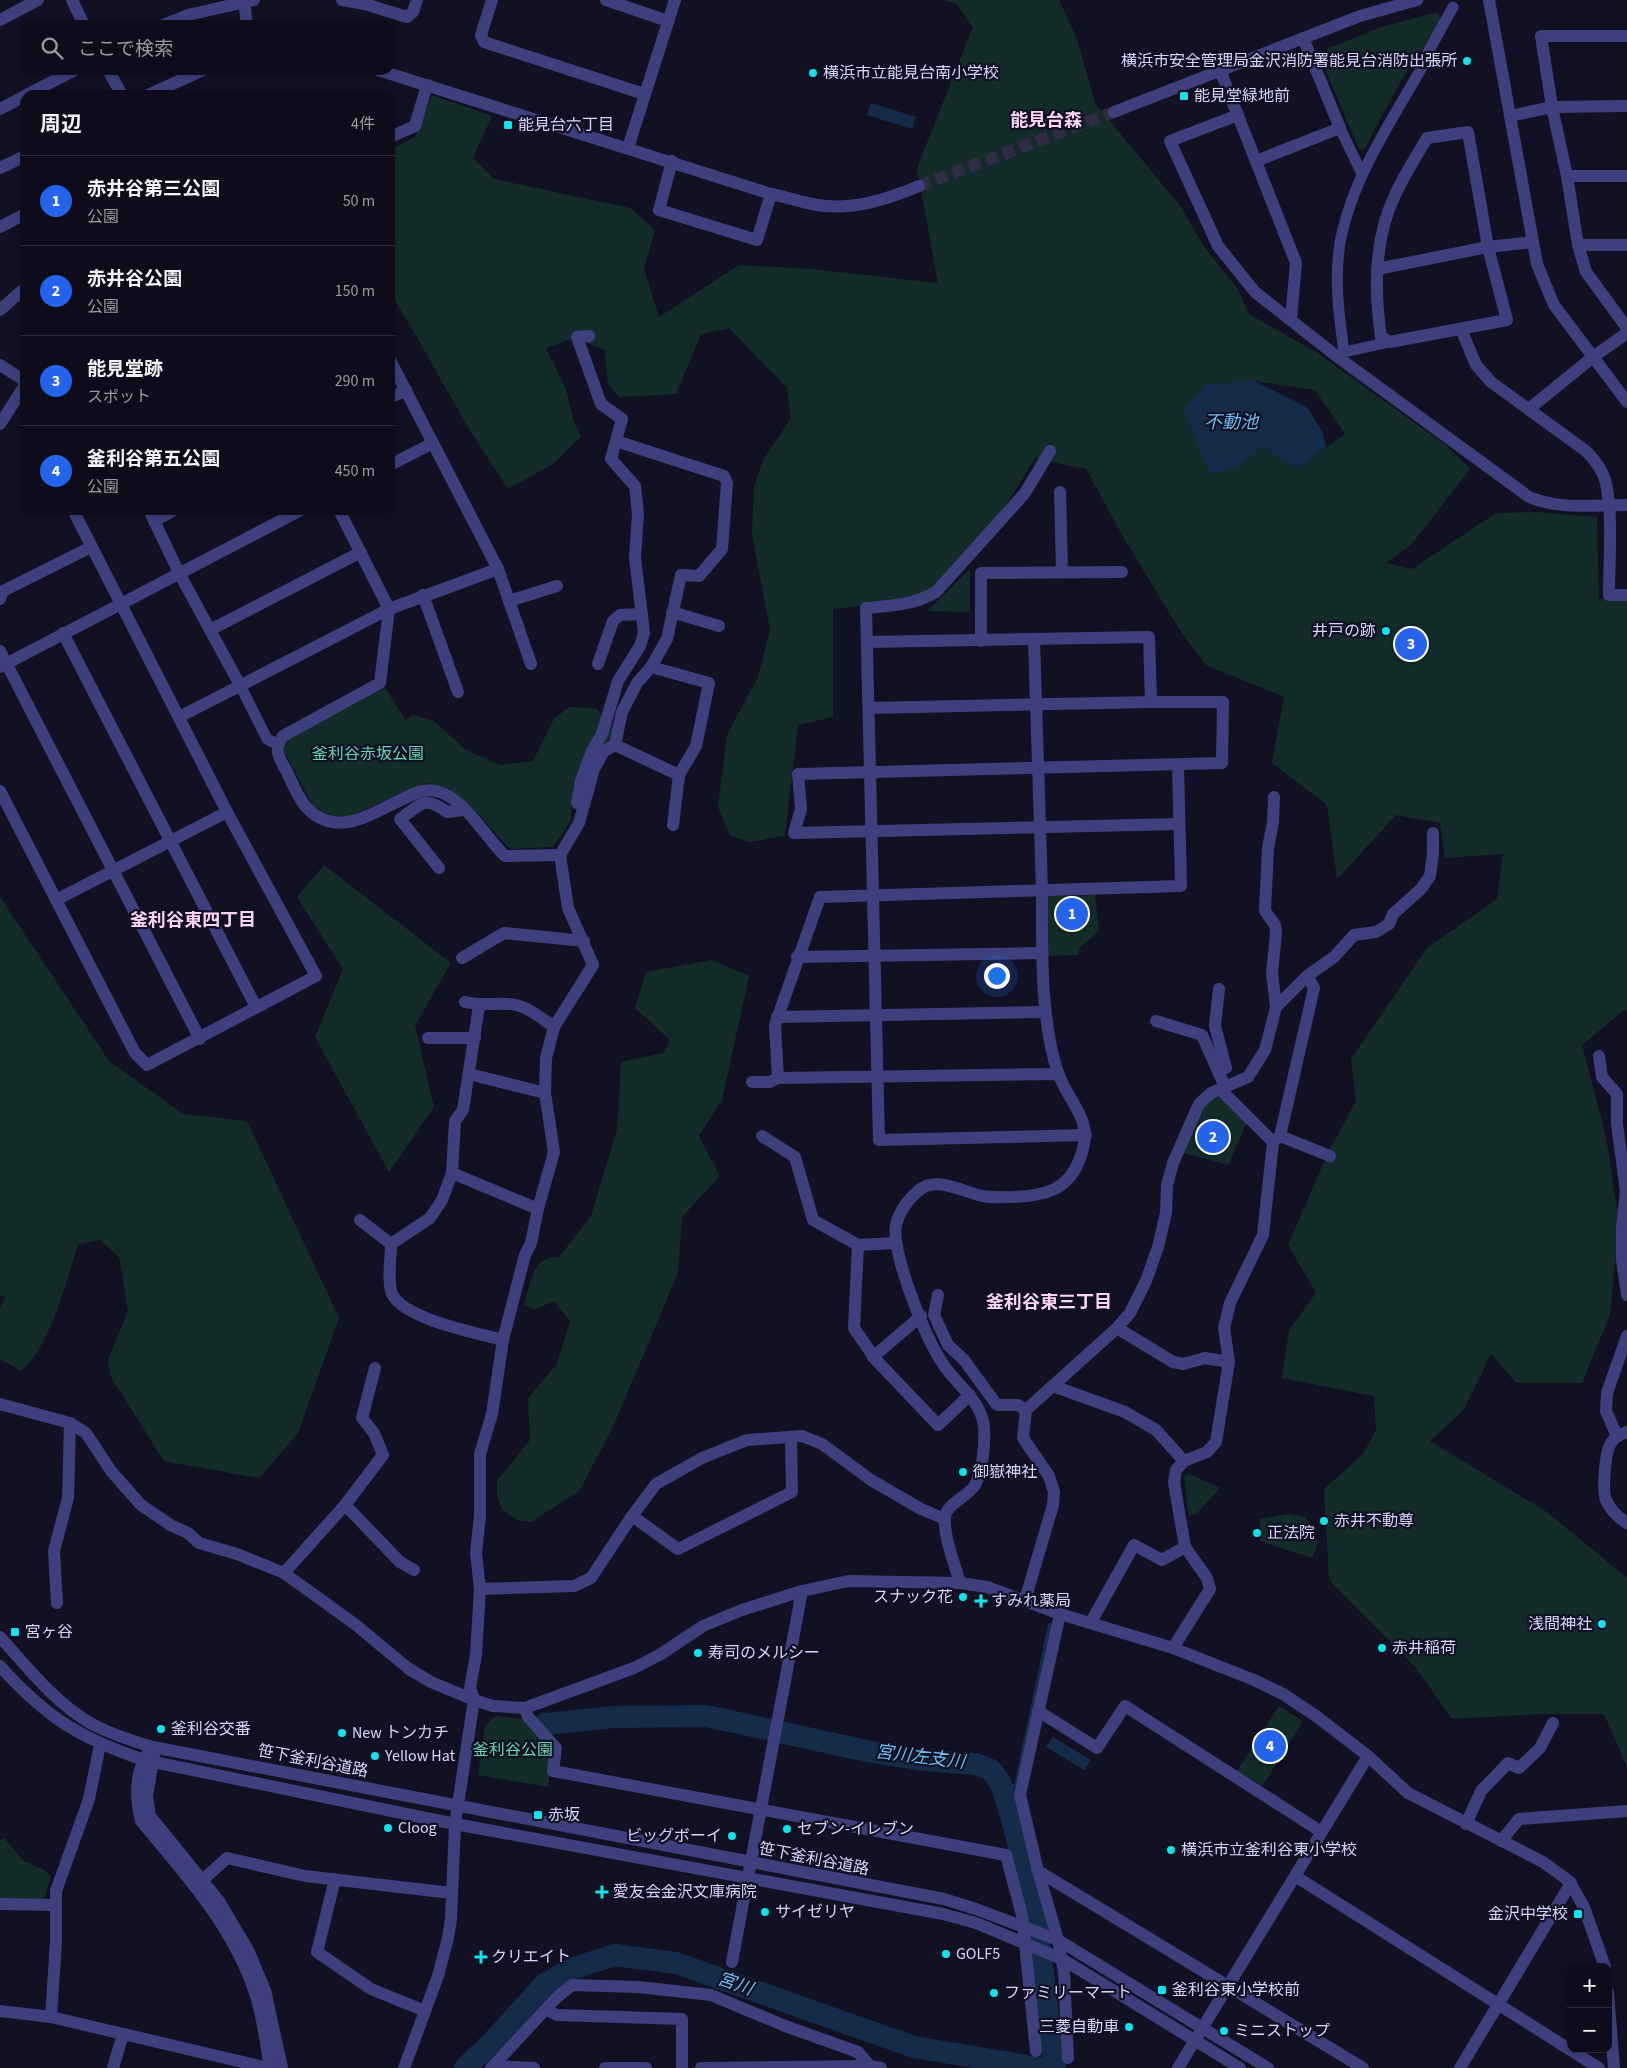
<!DOCTYPE html>
<html lang="ja">
<meta charset="utf-8">
<style>
:root{--surface:#0e0c1a;--page:#171523;--text:#f1f3f6;--muted:#9b9ba2;--line:#2e2c39;--accent:#2563eb}
body{margin:0;font-family:"Source Sans 3","Noto Sans JP",sans-serif;background:var(--page);color:var(--text)}
.controls{position:absolute;right:15px;bottom:15px;display:grid;overflow:hidden;border-radius:10px;box-shadow:0 2px 8px #0003}
.controls button{width:45px;height:45px;display:grid;place-items:center;padding:0;border:0;border-bottom:1px solid var(--line);background:var(--surface);color:var(--text);font:25px sans-serif}
.you{position:absolute;left:996px;top:975px;width:18px;height:18px;margin:-12px;border:4px solid #fff;border-radius:50%;background:#1a73e8;box-shadow:0 0 0 8px #1a73e833}
.badge{display:grid;place-items:center;width:32px;height:32px;border-radius:50%;background:var(--accent);color:#fff;font-size:16px;font-weight:700}
.pin{position:absolute;translate:-50% -50%;border:2px solid #fff;box-shadow:0 1px 5px #0006}
.list{margin:0;padding:0;list-style:none}
h2{display:flex;justify-content:space-between;align-items:center;height:65px;margin:0;padding:0 20px;font-size:21px}
h2 small{font-size:16px;font-weight:400;color:var(--muted)}
.list li{display:grid;grid-template-columns:32px 1fr auto;gap:15px;align-items:center;box-sizing:border-box;height:90px;padding:0 20px;border-top:1px solid var(--line)}
.list b{display:block;font-size:19px;white-space:nowrap}
.list p{margin:0;font-size:16px;white-space:nowrap;color:var(--muted)}
.list em{font-size:16px;font-style:normal;color:var(--muted)}
.icon{flex:none;width:28px;height:28px;fill:none;stroke:currentColor;stroke-width:2;stroke-linecap:round;stroke-linejoin:round}
.map{position:relative;flex:none;width:1627px;height:2068px;overflow:hidden}
.search{position:absolute;background:var(--surface);box-shadow:0 2px 8px #0003;left:20px;top:20px;width:375px;height:55px;display:flex;align-items:center;gap:12px;box-sizing:border-box;padding:0 18px;border-radius:15px;color:var(--muted);font-size:19px}
.panel{position:absolute;background:var(--surface);box-shadow:0 2px 8px #0003;left:20px;top:90px;width:375px;height:425px;border-radius:15px}
.map>svg:first-child{display:block}
.green{fill:#132c2a;fill-rule:evenodd}
.water{fill:#142b49}
.lines{fill:none;stroke-linecap:round;stroke-linejoin:round}
.stream{stroke:#142b49;stroke-width:4}
.river{stroke:#142b49;stroke-width:22}
.tertiary-tunnel{stroke:#2f2d44;stroke-width:12;stroke-dasharray:12 6;stroke-linecap:butt}
.pedestrian{stroke:#3e407e;stroke-width:11}
.minor{stroke:#3e407e;stroke-width:12}
.tertiary{stroke:#3e407e;stroke-width:12}
.poi-dot{fill:#12e3eb;stroke:#121023;stroke-width:2}
.labels{text-anchor:middle;dominant-baseline:central;stroke-width:4.5;stroke-linejoin:round;paint-order:stroke}
.poi-label{font-size:16px;fill:#d6d4fc;stroke:#121023;text-anchor:start}
.park-label{font-size:16px;fill:#66d6b3;stroke:#121023}
.street-label{font-size:16px;fill:#d6d4fc;stroke:#121023}
.neighbourhood-label{font-size:18px;font-weight:bold;fill:#fcd6f1;stroke:#121023}
.water-label{font-size:18px;font-style:italic;fill:#6abdf4;stroke:#121023}
</style>
<div class="map">
<svg width="1627" height="2068" viewBox="0 0 1627 2068">
<rect width="100%" height="100%" fill="#121023"/>
<g class="green">
<path d="M944 0H1059L1077 39 1095 103 1181 207 1205 248 1237 288 1249 314 1316 352 1447 446 1470 469 1411 545 1386 563 1412 569 1496 513 1536 512 1597 517 1599 599 1627 600V1011L1625 1009 1582 1045 1606 1137 1619 1222 1610 1315 1582 1383H1516L1491 1354 1463 1411 1430 1441 1547 1512 1627 1578V1767L1604 1714H1540L1452 1719 1416 1668 1329 1580 1324 1489 1363 1454 1376 1430 1374 1396 1282 1378 1289 1330 1316 1293 1288 1245 1328 1153 1356 1101 1351 1059 1427 948 1497 899 1503 854 1445 858 1440 823 1396 815 1337 879 1327 805 1272 763 1284 697 1206 665 1179 629 1122 535 1086 469 1035 458 971 562 923 599 833 609V717L798 725 785 836 749 842 730 835 718 807 727 735 758 677 770 630 752 534 754 487 763 460 791 418 787 388 729 328 701 334 676 394 619 397 608 384 605 350 575 338 546 348 566 389 573 419 581 437 553 464 508 489 469 429 410 325 390 293V150L415 137 432 95 492 116 473 158 494 179 630 208 655 230 644 269 659 317 739 265 812 269 938 283 917 168 973 27 956 4ZM1254 381 1315 390 1345 434 1296 469 1263 447Z"/>
<polygon points="1438,12 1441,20 1400,82 1364,150 1359,149 1322,62 1327,49 1381,27"/>
<polygon points="970,569 970,612 927,611"/>
<path d="M385 688 406 720 413 715 434 721 466 750 500 765 533 761 554 719 569 707 595 708 602 715 601 723 615 724 608 744 572 797 571 821 553 847 510 849C486 824 463 789 427 783L349 816 334 817 313 806 284 751 287 740Z"/>
<polygon points="324,865 451,963 415,1025 434,1107 389,1172 315,1037 343,969 297,897"/>
<polygon points="1095,895 1099,931 1080,947 1078,955 1048,956 1047,896"/>
<path d="M0 897 109 1061 183 1114 247 1121 339 1318 298 1433 259 1478 164 1461 111 1377 108 1360 128 1311 119 1257 100 1240 78 1244C67 1280 50 1347 21 1371L0 1359V1307L6 1297 0 1295Z"/>
<path d="M712 960 749 976 722 1100 699 1136 720 1176 682 1217 678 1273 612 1429 579 1491 531 1522 517 1520 502 1509 497 1496V1481L530 1440 528 1398 557 1364 570 1321 554 1301 534 1310 524 1305C531 1283 532 1255 559 1257L591 1216 617 1129 621 1062 664 1053 670 1040 635 1008 646 972Z"/>
<polygon points="1220,1094 1247,1122 1228,1165 1180,1152 1199,1108"/>
<polygon points="1188,1473 1220,1488 1198,1512 1189,1517 1184,1477"/>
<polygon points="1289,1514 1306,1517 1318,1543 1312,1558 1260,1541 1260,1519"/>
<polygon points="1279,1706 1303,1721 1262,1786 1237,1771"/>
<polygon points="495,1716 524,1719 553,1752 548,1787 478,1775 485,1726"/>
<polygon points="4,1838 24,1861 43,1869 51,1876 44,1900 0,1900 0,1840"/>
</g>
<g class="water">
<polygon points="871,103 916,117 912,129 867,115"/>
<polygon points="1254,381 1307,407 1322,431 1326,447 1296,469 1263,447 1236,468 1210,474 1183,410 1205,384"/>
<polygon points="1053,1737 1091,1760 1084,1770 1046,1747"/>
</g>
<g class="lines">
<polyline class="stream" points="1003,1790 1016,1785 1050,1625"/>
<g class="river">
<polyline points="545,1724 614,1717 706,1716 872,1752 924,1760 976,1764 991,1770 1001,1784 1011,1815 1035,1911 1055,2068"/>
<polyline points="465,2068 493,2041 545,1984 571,1969 615,1955 676,1963 914,2047 1039,2068"/>
</g>
<polyline class="tertiary-tunnel" points="919,186 1114,112"/>
<g class="pedestrian">
<polyline points="1340,128 1362,174"/>
<polyline points="1344,352 1390,342"/>
<path d="M1339 358 1344 352C1339 316 1334 279 1340 243 1352 177 1393 119 1425 62L1427 54 1453 7"/>
<polyline points="240,685 267,739 277,744"/>
</g>
<g class="minor">
<polyline points="244,0 247,25"/>
<polyline points="342,0 365,4 407,17 413,12 417,0"/>
<polyline points="492,0 481,35 484,42 644,94"/>
<polyline points="606,0 668,21"/>
<polyline points="0,20 38,0"/>
<polyline points="163,25 188,15 254,0"/>
<polyline points="1627,36 1541,36 1552,107 1567,176 1578,245 1586,272 1627,328"/>
<polyline points="1220,70 1296,263 1291,319"/>
<polyline points="26,95 75,70"/>
<polyline points="0,109 25,96"/>
<path d="M1238 115 1170 141 1218 246 1255 292 1339 358 1529 497C1561 510 1593 505 1627 505"/>
<polyline points="1510,116 1552,107 1627,106"/>
<path d="M1468 132 1488 247 1507 320 1390 342 1381 337C1374 290 1374 239 1395 195 1404 175 1416 157 1427 138Z"/>
<polyline points="390,137 415,126 427,85"/>
<polyline points="628,148 675,0"/>
<polyline points="672,161 659,210 757,240 771,194"/>
<polyline points="1256,161 1340,128 1303,38"/>
<polyline points="1567,176 1627,176"/>
<polyline points="1578,245 1627,245"/>
<polyline points="1377,269 1488,247 1533,242"/>
<polyline points="0,310 25,288"/>
<path d="M1461 329 1476 365 1491 382 1586 451C1595 460 1603 470 1606 483 1613 517 1609 560 1609 595H1627"/>
<polyline points="0,365 25,381"/>
<polyline points="390,398 406,390"/>
<polyline points="1529,409 1593,357 1627,333"/>
<polyline points="0,424 25,385"/>
<path d="M1050 451 1025 493 936 592C914 605 891 606 866 608L879 1140 1086 1135"/>
<polyline points="390,465 433,443"/>
<polyline points="1060,492 1062,572"/>
<polyline points="149,510 179,573 240,685"/>
<polyline points="154,521 174,510"/>
<polyline points="498,569 531,664"/>
<polyline points="423,595 458,692"/>
<polyline points="0,599 3,591 91,547"/>
<polyline points="509,601 557,586"/>
<polyline points="672,612 719,626"/>
<polyline points="210,630 361,552"/>
<polyline points="63,633 256,1007"/>
<polyline points="1034,639 1042,890"/>
<polyline points="981,641 981,573 1122,572"/>
<polyline points="867,642 1149,637 1151,702 1223,702 1222,763 798,774 801,809 794,833 1179,824"/>
<polyline points="0,651 200,1039"/>
<polyline points="598,664 613,621 620,615 642,614"/>
<polyline points="0,667 301,510"/>
<polyline points="651,667 709,683 696,746 679,775 673,825"/>
<polyline points="869,708 1151,702"/>
<polyline points="179,717 389,609 498,569 390,360"/>
<polyline points="615,745 679,775"/>
<polyline points="0,791 135,1053 147,1065 316,976 227,812 73,510"/>
<polyline points="577,803 581,781 592,751 602,734 618,681 640,646 644,633 635,558 638,514 635,486 611,459 622,419 601,404 577,337 589,336"/>
<path d="M439 868 400 819C422 804 423 795 447 812L463 810"/>
<polyline points="56,900 227,812"/>
<polyline points="797,957 1042,953"/>
<polyline points="462,958 504,933 584,941"/>
<polyline points="1219,989 1215,1026 1226,1068"/>
<path d="M465 1002C482 1006 492 1003 508 1004 525 1004 541 1018 554 1027"/>
<polyline points="1276,1007 1307,976"/>
<polyline points="777,1017 1045,1012"/>
<polyline points="1156,1021 1202,1035 1225,1087"/>
<polyline points="428,1038 475,1038"/>
<polyline points="1599,1056 1602,1077 1617,1094 1617,1124 1626,1191 1622,1227 1622,1260 1627,1295"/>
<polyline points="469,1074 545,1093"/>
<polyline points="1059,1074 778,1078 775,1025 820,897 1181,886 1178,765"/>
<polyline points="752,1082 770,1082 778,1078"/>
<polyline points="1221,1090 1273,1142"/>
<polyline points="762,1136 795,1157 813,1220 858,1245 895,1243"/>
<polyline points="1280,1136 1330,1156"/>
<polyline points="452,1173 455,1121 463,1110 479,1006"/>
<path d="M360 1220 391 1244C391 1258 387 1280 392 1294 404 1319 477 1333 503 1340"/>
<polyline points="391,1244 430,1218 442,1200 452,1173 538,1209"/>
<polyline points="858,1245 854,1328 876,1360 938,1425 970,1395"/>
<polyline points="938,1295 934,1315 948,1345 964,1360 997,1405 1018,1405 1026,1410"/>
<polyline points="1117,1328 1173,1362 1183,1364 1205,1358 1229,1362"/>
<polyline points="873,1357 921,1316"/>
<polyline points="1053,1386 1125,1412 1156,1430 1184,1461"/>
<polyline points="0,1404 70,1423 86,1433 111,1471 141,1505 172,1526 188,1533 199,1543 237,1554 284,1573 356,1625 409,1669"/>
<path d="M1627 1432C1620 1435 1615 1436 1611 1443 1605 1452 1602 1491 1606 1500 1611 1511 1617 1517 1627 1523"/>
<polyline points="1617,1436 1606,1411 1607,1393 1627,1336"/>
<polyline points="345,1505 400,1562 414,1570"/>
<polyline points="632,1516 678,1549 792,1492 791,1437"/>
<polyline points="284,1573 345,1505 383,1455 374,1433 362,1418 375,1368"/>
<polyline points="480,1589 574,1586 591,1578 632,1516 656,1484 702,1458 747,1440 802,1436 822,1444 871,1480 921,1509 945,1519"/>
<polyline points="1025,1600 1053,1505 1054,1492 1049,1476 1023,1438 1026,1410 1117,1328 1130,1313 1146,1281 1158,1247 1166,1213 1167,1185 1173,1163 1199,1104 1211,1093 1248,1077 1265,1050 1276,1007 1272,973 1276,933 1275,925 1265,911 1268,848 1273,822 1274,797"/>
<polyline points="57,1603 54,1551 68,1498 70,1423"/>
<polyline points="1060,1614 1020,1795 1038,1871 1058,1940 1064,1972 1068,2058"/>
<polyline points="1091,1622 1134,1545 1162,1560 1185,1547"/>
<polyline points="1173,1648 1210,1589 1207,1578 1185,1547 1174,1482 1176,1470 1184,1461 1207,1452 1216,1442 1229,1362 1224,1328 1230,1303 1263,1235 1273,1142 1280,1136 1314,988 1307,976 1334,957 1354,935 1376,932 1389,924 1393,914 1421,889 1430,876 1433,854 1433,833"/>
<polyline points="474,1700 470,1688 476,1655 480,1589 476,1553 480,1516 480,1454 492,1414 503,1340 525,1255 531,1243 538,1209 554,1152 545,1093 546,1058 554,1027 593,965 568,908 560,855 579,823 594,769 604,751 615,745 622,712 637,683 651,667 667,639 681,575 699,576 722,549 727,483 724,476 616,441"/>
<polyline points="525,1708 528,1717 556,1748 553,1771 1006,1855 1022,1915 1036,2051"/>
<polyline points="1038,1711 1097,1748 1125,1706 1320,1831"/>
<polyline points="1466,1824 1481,1791 1508,1763 1519,1768 1540,1748 1553,1723"/>
<polyline points="1501,1841 1519,1819 1627,1811"/>
<polyline points="1038,1871 1363,2068"/>
<polyline points="1295,1876 1599,2068"/>
<polyline points="335,1879 317,1952 371,1989 425,2011"/>
<polyline points="195,1887 227,1858 305,1876 451,1893"/>
<polyline points="0,1904 56,1905"/>
<polyline points="732,1962 802,1591"/>
<polyline points="547,2010 557,2015 682,2019 682,2068"/>
<polyline points="0,2011 51,2017 268,2068"/>
<polyline points="51,2017 56,1941 56,1891 89,1799 100,1745"/>
<polyline points="493,2066 556,1998 572,1985 638,1987 711,1995 785,2026 858,2052 870,2066"/>
<polyline points="113,2068 123,2034"/>
<polyline points="1178,2068 1368,1756"/>
<polyline points="1460,2068 1571,1883"/>
</g>
<g class="tertiary">
<polyline points="72,0 84,25"/>
<polyline points="1489,0 1537,264 1554,305 1627,402"/>
<polyline points="108,70 122,95"/>
<path d="M378 70 771 194C786 197 801 202 817 205 852 211 888 199 919 186"/>
<polyline points="148,95 203,70"/>
<polyline points="1114,112 1360,16 1417,0"/>
<polyline points="0,168 25,156"/>
<polyline points="0,227 25,214"/>
<path d="M339 510 389 609 380 683 283 736C274 749 278 757 286 770 292 782 299 801 309 810 339 838 372 813 403 799 413 794 424 788 436 791 464 797 485 837 505 856L560 855"/>
<path d="M960 1583C955 1565 943 1535 945 1517 947 1503 969 1496 975 1485 983 1469 985 1444 984 1427 981 1399 957 1386 943 1364 926 1339 891 1253 896 1225 899 1211 908 1200 918 1191 936 1175 963 1192 982 1196 993 1198 1003 1197 1013 1197 1043 1196 1067 1191 1079 1161 1096 1119 1071 1108 1058 1073 1040 1019 1042 947 1042 890"/>
<path d="M0 1637C28 1668 55 1703 92 1724 111 1734 132 1741 153 1747L944 1899 976 1909 1058 1940 1268 2068"/>
<path d="M0 1666C46 1717 79 1738 144 1760L455 1824 943 1914 976 1923 1062 1959 1240 2068"/>
<polyline points="409,1669 431,1682 474,1700 493,1706 525,1708 634,1668 661,1654 703,1626 742,1610 802,1591 848,1581 960,1583 987,1587 1060,1614 1173,1648 1254,1680 1283,1694 1316,1716 1368,1756 1408,1793 1543,1862 1569,1881 1584,1907 1605,1967"/>
<path d="M148 1753C135 1772 135 1799 141 1821 185 1874 233 1926 255 1993 263 2017 266 2043 270 2068"/>
<polyline points="154,1754 147,1796 150,1816 219,1901 248,1950 265,1990 282,2068"/>
<polyline points="1608,1992 1614,2068"/>
<polyline points="404,2068 438,1976 448,1938 451,1919 455,1824 474,1700"/>
<polyline points="491,2068 493,2066 534,2068"/>
<polyline points="605,2068 646,2068"/>
<polyline points="701,2068 870,2066 881,2068"/>
</g>
</g>
<g class="poi-dot">
<circle cx="1467" cy="61" r="5"/>
<circle cx="813" cy="73" r="5"/>
<rect x="1179" y="91" width="10" height="10" rx="2.5"/>
<rect x="503" y="120" width="10" height="10" rx="2.5"/>
<circle cx="1386" cy="631" r="5"/>
<circle cx="963" cy="1472" r="5"/>
<circle cx="1324" cy="1521" r="5"/>
<circle cx="1257" cy="1533" r="5"/>
<circle cx="963" cy="1597" r="5"/>
<path d="M978.5 1593.5h5v5h5v5h-5v5h-5v-5h-5v-5h5z"/>
<circle cx="1602" cy="1624" r="5"/>
<rect x="10" y="1627" width="10" height="10" rx="2.5"/>
<circle cx="1382" cy="1648" r="5"/>
<circle cx="698" cy="1653" r="5"/>
<circle cx="161" cy="1729" r="5"/>
<circle cx="342" cy="1733" r="5"/>
<circle cx="375" cy="1756" r="5"/>
<rect x="533" y="1810" width="10" height="10" rx="2.5"/>
<circle cx="388" cy="1828" r="5"/>
<circle cx="787" cy="1829" r="5"/>
<circle cx="732" cy="1836" r="5"/>
<circle cx="1171" cy="1850" r="5"/>
<path d="M599.5 1884.5h5v5h5v5h-5v5h-5v-5h-5v-5h5z"/>
<circle cx="765" cy="1912" r="5"/>
<rect x="1573" y="1909" width="10" height="10" rx="2.5"/>
<circle cx="946" cy="1954" r="5"/>
<path d="M478.5 1949.5h5v5h5v5h-5v5h-5v-5h-5v-5h5z"/>
<rect x="1157" y="1985" width="10" height="10" rx="2.5"/>
<circle cx="994" cy="1993" r="5"/>
<circle cx="1129" cy="2027" r="5"/>
<circle cx="1224" cy="2031" r="5"/>
</g>
<g class="labels">
<g class="poi-label">
<text x="1457" y="61" text-anchor="end">横浜市安全管理局金沢消防署能見台消防出張所</text>
<text x="823" y="73">横浜市立能見台南小学校</text>
<text x="1194" y="96">能見堂緑地前</text>
<text x="518" y="125">能見台六丁目</text>
<text x="1376" y="631" text-anchor="end">井戸の跡</text>
<text x="973" y="1472">御嶽神社</text>
<text x="1334" y="1521">赤井不動尊</text>
<text x="1267" y="1533">正法院</text>
<text x="953" y="1597" text-anchor="end">スナック花</text>
<text x="991" y="1601">すみれ薬局</text>
<text x="1592" y="1624" text-anchor="end">浅間神社</text>
<text x="25" y="1632">宮ヶ谷</text>
<text x="1392" y="1648">赤井稲荷</text>
<text x="708" y="1653">寿司のメルシー</text>
<text x="171" y="1729">釜利谷交番</text>
<text x="352" y="1733">New トンカチ</text>
<text x="385" y="1756">Yellow Hat</text>
<text x="548" y="1815">赤坂</text>
<text x="398" y="1828">Cloog</text>
<text x="797" y="1829">セブン-イレブン</text>
<text x="722" y="1836" text-anchor="end">ビッグボーイ</text>
<text x="1181" y="1850">横浜市立釜利谷東小学校</text>
<text x="613" y="1892">愛友会金沢文庫病院</text>
<text x="775" y="1912">サイゼリヤ</text>
<text x="1568" y="1914" text-anchor="end">金沢中学校</text>
<text x="956" y="1954">GOLF5</text>
<text x="491" y="1957">クリエイト</text>
<text x="1172" y="1990">釜利谷東小学校前</text>
<text x="1004" y="1993">ファミリーマート</text>
<text x="1119" y="2027" text-anchor="end">三菱自動車</text>
<text x="1234" y="2031">ミニストップ</text>
</g>
<g class="park-label">
<text x="368" y="754">釜利谷赤坂公園</text>
<text x="513" y="1750">釜利谷公園</text>
</g>
<g class="street-label">
<text transform="translate(313 1761) rotate(11)">笹下釜利谷道路</text>
<text transform="translate(814 1859) rotate(11)">笹下釜利谷道路</text>
</g>
<g class="neighbourhood-label">
<text x="1046" y="120">能見台森</text>
<text x="193" y="920">釜利谷東四丁目</text>
<text x="1049" y="1302">釜利谷東三丁目</text>
</g>
<g class="water-label">
<text x="1231" y="422">不動池</text>
<text transform="translate(920 1757) rotate(7)">宮川左支川</text>
<text transform="translate(735 1984) rotate(19)">宮川</text>
</g>
</g>
</svg>
<div class="controls">
<button>+</button>
<button>−</button>
</div>
<div class="you"></div>
<div class="pin badge" style="left:1072px;top:914px">1</div>
<div class="pin badge" style="left:1213px;top:1137px">2</div>
<div class="pin badge" style="left:1411px;top:644px">3</div>
<div class="pin badge" style="left:1270px;top:1746px">4</div>
<div class="search"><svg class="icon" aria-label="search" viewBox="0 0 24 24"><circle cx="10" cy="10" r="6"/><path d="M15 15l6 6"/></svg>ここで検索</div>
<section class="panel">
<h2>周辺<small>4件</small></h2>
<ul class="list">
<li><span class="badge">1</span><div><b>赤井谷第三公園</b><p>公園</p></div><em>50 m</em></li>
<li><span class="badge">2</span><div><b>赤井谷公園</b><p>公園</p></div><em>150 m</em></li>
<li><span class="badge">3</span><div><b>能見堂跡</b><p>スポット</p></div><em>290 m</em></li>
<li><span class="badge">4</span><div><b>釜利谷第五公園</b><p>公園</p></div><em>450 m</em></li>
</ul>
</section>
</div>
